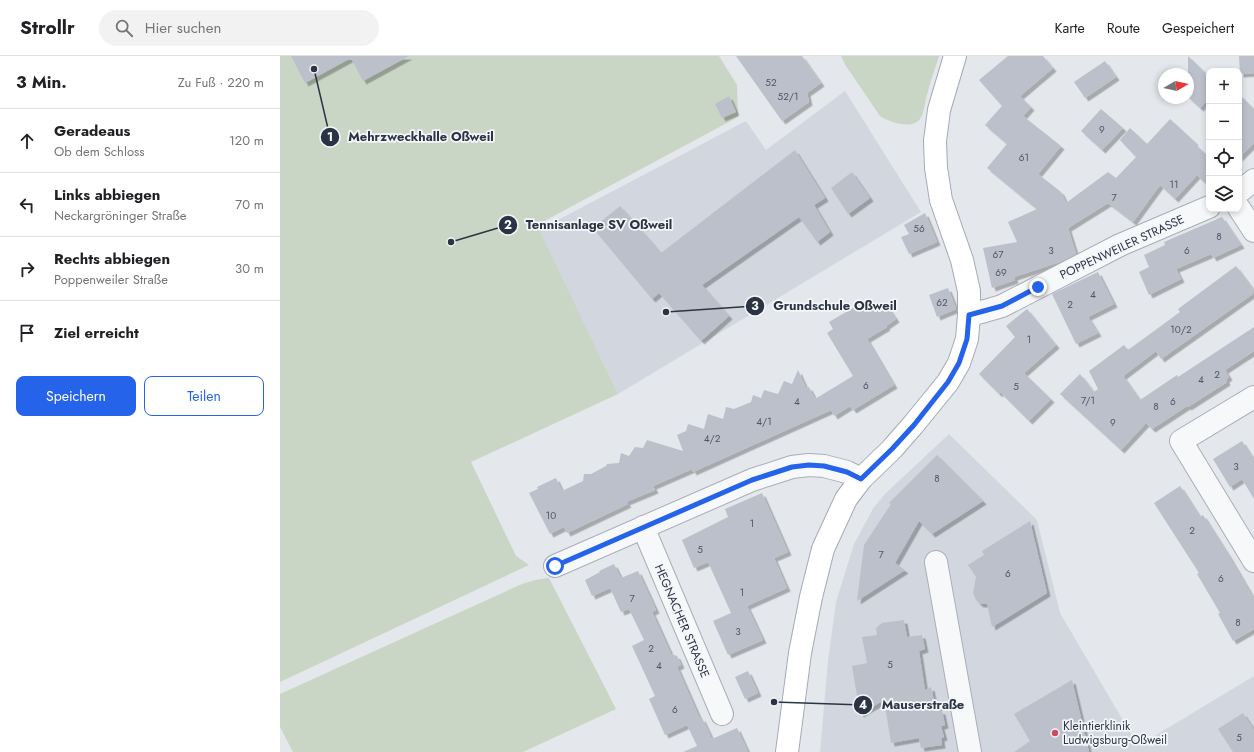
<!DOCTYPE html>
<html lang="de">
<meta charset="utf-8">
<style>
:root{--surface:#fff;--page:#f2f2f2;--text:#202124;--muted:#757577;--line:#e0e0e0;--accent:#2563eb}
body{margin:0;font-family:Jost,sans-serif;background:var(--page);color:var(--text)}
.controls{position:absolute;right:12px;top:12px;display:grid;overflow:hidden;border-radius:8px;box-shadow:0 2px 6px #0003}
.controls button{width:36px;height:36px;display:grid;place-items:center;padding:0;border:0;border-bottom:1px solid var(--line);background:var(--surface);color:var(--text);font:20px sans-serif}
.compass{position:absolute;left:878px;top:12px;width:36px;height:36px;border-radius:50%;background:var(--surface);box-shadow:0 2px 6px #0003;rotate:81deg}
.stop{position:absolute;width:12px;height:12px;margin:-9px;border:3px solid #2563eb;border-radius:50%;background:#fff}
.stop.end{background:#2563eb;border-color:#fff;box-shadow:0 1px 4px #0008}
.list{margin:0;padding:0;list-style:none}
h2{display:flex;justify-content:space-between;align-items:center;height:52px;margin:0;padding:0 16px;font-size:17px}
h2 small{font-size:13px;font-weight:400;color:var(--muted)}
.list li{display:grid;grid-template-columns:26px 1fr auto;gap:12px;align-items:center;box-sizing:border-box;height:64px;padding:0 16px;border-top:1px solid var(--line)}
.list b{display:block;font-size:15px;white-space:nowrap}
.list p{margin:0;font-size:13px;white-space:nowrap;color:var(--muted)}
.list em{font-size:13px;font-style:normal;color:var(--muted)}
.actions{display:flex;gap:8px;padding:12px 16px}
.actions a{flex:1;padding:9px 0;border:1px solid var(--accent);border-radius:8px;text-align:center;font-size:14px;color:var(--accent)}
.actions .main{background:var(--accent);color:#fff}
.icon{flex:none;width:22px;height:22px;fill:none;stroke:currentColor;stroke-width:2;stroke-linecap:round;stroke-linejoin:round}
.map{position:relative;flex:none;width:974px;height:696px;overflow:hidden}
header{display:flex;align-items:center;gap:24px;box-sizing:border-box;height:56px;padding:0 20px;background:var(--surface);border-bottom:1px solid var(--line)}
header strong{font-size:19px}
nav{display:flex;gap:22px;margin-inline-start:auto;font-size:14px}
.search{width:280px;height:36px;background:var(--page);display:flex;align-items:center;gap:10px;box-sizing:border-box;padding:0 14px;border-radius:22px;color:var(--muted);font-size:15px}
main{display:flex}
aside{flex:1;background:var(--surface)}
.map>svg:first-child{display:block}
.built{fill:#d2d6de}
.green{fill:#c9d6c5}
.building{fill:#bbc0ca;filter:url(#shadow)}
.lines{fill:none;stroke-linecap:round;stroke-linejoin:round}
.minor-casing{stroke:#a9aeb7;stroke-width:24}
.major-casing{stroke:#a3abb8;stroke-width:24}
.minor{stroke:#f7f8fa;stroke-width:22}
.major{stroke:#fff;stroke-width:22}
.route{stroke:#2563eb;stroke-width:5}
.poi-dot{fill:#d1495b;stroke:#f4f6f9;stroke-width:1.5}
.labels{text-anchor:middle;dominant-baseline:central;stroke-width:3.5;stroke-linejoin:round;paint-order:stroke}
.number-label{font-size:10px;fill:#4f5766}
.street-label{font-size:12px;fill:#2b3445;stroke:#f4f6f9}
.poi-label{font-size:12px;fill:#2b3445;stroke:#f4f6f9;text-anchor:start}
.leader{fill:none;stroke:#2b3445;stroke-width:1.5}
.callout-dot{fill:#2b3445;stroke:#f4f6f9;stroke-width:1.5}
.mark-label{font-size:12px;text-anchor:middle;font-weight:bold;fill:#fff}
.callout-label{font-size:13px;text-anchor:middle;font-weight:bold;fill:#2b3445;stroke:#f4f6f9;stroke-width:3.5;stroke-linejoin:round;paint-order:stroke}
</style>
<header>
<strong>Strollr</strong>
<div class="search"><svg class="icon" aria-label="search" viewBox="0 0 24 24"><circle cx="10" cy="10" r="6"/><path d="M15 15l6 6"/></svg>Hier suchen</div>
<nav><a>Karte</a><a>Route</a><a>Gespeichert</a></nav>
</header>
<main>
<aside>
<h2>3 Min.<small>Zu Fuß · 220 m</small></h2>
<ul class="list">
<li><svg class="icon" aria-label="ahead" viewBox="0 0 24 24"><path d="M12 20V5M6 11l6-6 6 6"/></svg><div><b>Geradeaus</b><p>Ob dem Schloss</p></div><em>120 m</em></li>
<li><svg class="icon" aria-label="left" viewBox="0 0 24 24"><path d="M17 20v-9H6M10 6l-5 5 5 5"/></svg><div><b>Links abbiegen</b><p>Neckargröninger Straße</p></div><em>70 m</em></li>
<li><svg class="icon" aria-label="right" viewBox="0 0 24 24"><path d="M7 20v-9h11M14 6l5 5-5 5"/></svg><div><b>Rechts abbiegen</b><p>Poppenweiler Straße</p></div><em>30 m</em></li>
<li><svg class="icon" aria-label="arrive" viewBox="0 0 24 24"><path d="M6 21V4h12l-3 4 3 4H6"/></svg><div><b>Ziel erreicht</b></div></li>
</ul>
<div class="actions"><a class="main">Speichern</a><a>Teilen</a></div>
</aside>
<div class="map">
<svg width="974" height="696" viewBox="0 0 974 696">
<defs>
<filter id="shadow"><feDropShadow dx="3.5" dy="3.5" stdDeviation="0" flood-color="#0004"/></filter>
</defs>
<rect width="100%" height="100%" fill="#e4e7ec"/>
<g class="built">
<polygon points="565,35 641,156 338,338 259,174 466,65 486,94"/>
<polygon points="669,378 757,464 780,557 858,690 974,620 974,696 540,696 548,605 556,546 574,488 594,451 606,437"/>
</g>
<g class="green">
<polygon points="0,0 439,0 457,29 458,61 257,169 338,338 191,406 236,500 249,509 0,626"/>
<path d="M561 0H659C655 13 650 26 647 39 645 45 644 58 640 63 632 74 609 66 600 60L566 10Z"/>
<polygon points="269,522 336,653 243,696 13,696 0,671 0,638 242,528 255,524"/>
</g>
<g class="building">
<polygon points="11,0 129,0 83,25 71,2 25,27"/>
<polygon points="456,0 522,0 541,27 527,37 529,46 502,65"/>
<polygon points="728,0 763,0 773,12 740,40 751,51 743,60 781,90 758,118 781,136 786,147 828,116 836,122 856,101 840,84 850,72 867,88 890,63 915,86 914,87 929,101 929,131 917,119 895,143 880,129 853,166 828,147 788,172 796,198 780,206 734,221 735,224 712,232 703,192 737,186 728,166 757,153 707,112 727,88 705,69 722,50 699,24"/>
<polygon points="908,0 929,20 929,43 920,52 908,41"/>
<polygon points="959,0 974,0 974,17 960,18"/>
<polygon points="825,5 836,21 805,42 794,26"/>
<polygon points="959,38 974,53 974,87 959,102"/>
<polygon points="449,40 456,56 442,62 435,48"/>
<polygon points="821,53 843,72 822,94 801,75"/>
<polygon points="515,94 545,142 534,149 550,176 537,186 519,161 422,229 449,260 421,285 379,237 372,243 313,172 340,150 381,197"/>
<polygon points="572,116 590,142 568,158 551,132"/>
<polygon points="645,157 657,186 629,198 621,181 629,178 624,169"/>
<polygon points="942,161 961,189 933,202 931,198 896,213 901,223 869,239 859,216 869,211 864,199 885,189 884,186"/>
<polygon points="956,210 974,234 974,237 881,303 876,295 843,320 860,344 897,319 898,321 974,271 974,295 945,314 949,321 946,323 947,326 908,351 907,350 872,373 866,367 841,394 780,338 800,318 814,336 818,333 809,315 844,289 848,294 900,256 898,253"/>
<polygon points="818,216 834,248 808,261 818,277 796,288 772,238"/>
<polygon points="668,232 676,253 657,261 649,239"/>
<polygon points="590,242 599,257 608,251 616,263 606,270 607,271 587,283 614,329 573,354 570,350 554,360 551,354 413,416 412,413 373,430 375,434 346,446 348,448 287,477 284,471 270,478 249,437 258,433 257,431 276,422 282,435 303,425 304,418 311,418 326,410 327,408 339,407 341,397 349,400 355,391 363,392 367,384 403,395 397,379 406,375 408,368 424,373 428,358 443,363 446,351 454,353 471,346 473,339 481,342 484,334 498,338 504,325 512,328 518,314 526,332 529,331 535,343 573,320 547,277 553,273 549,266"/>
<polygon points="747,253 776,289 744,317 771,343 749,365 720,336 719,338 699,318 735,281 726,270"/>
<polygon points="962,385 974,404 974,443 962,423 950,431 933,403"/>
<polygon points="657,399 703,445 652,478 639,465 615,507 625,514 577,545 584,489 611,448 609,447"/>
<polygon points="900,430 920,461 923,459 949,500 974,543 974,573 953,585 938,558 940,557 917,518 919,517 874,447"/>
<polygon points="482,437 508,496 494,502 507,532 467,550 483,584 448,599 433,565 451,557 428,506 414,512 402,484 448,461 445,453"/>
<polygon points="750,465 767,537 712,571 707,548 700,548 696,544 693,537 696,521 688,509 704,499 702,495"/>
<polygon points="334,508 341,522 358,515 376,554 372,556 391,598 397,600 401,609 397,611 420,663 422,662 432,683 457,672 468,696 403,696 417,690 407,669 385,679 369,643 375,640 352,590 364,584 349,553 341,556 330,532 312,540 305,524 320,516 319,515"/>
<polygon points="624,564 627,581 642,579 645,593 639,595 645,634 651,631 654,645 657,644 659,655 662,655 665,669 661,670 664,681 661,682 662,689 641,692 639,682 611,687 604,644 580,658 572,610 587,607 582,581 597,579 596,572 602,567"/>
<polygon points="468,615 478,637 465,643 455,621"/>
<polygon points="792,624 809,696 734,696 750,685 734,658"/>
<polygon points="963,657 974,674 974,696 953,696 938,673"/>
</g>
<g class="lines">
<g class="minor-casing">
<g id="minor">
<polyline points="959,136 974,124"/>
<polyline points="959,152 974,175"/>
<polyline points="689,259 705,255 722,250 840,189 929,151"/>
<polyline points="974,341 901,385 974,505"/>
<polyline points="363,471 442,658"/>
<polyline points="656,506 690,696"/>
<polyline points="275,510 472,424 512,411 529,409 544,410 567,416 581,423"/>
</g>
</g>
<g class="major-casing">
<polyline id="major" points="507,696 520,597 531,541 543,493 566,443 581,423 612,393 633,369 668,326 679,307 687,283 689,259 689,235 682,204 661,144 656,112 655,85 659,54 675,0"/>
</g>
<use href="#minor" class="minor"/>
<use href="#major" class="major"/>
</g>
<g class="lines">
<polyline class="route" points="275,510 472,424 512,411 529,409 544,410 567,416 581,423 612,393 634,369 668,326 679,307 687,283 689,259 722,250 758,231"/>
</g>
<circle class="poi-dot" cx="775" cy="677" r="4"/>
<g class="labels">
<g class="number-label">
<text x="491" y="26">52</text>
<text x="508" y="40">52/1</text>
<text x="822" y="73">9</text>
<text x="744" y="101">61</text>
<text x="894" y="128">11</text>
<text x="834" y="141">7</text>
<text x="639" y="172">56</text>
<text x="939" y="180">8</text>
<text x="771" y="194">3</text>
<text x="907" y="194">6</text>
<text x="718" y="198">67</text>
<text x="721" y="216">69</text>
<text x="813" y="238">4</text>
<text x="662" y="246">62</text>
<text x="790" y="248">2</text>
<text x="901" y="273">10/2</text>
<text x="749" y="283">1</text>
<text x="937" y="318">2</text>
<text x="921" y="323">4</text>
<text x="586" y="329">6</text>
<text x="736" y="330">5</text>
<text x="808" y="344">7/1</text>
<text x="517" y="345">4</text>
<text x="893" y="345">6</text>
<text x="876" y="350">8</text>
<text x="484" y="365">4/1</text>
<text x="833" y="366">9</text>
<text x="432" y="382">4/2</text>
<text x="956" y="410">3</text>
<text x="657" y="422">8</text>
<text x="271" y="459">10</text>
<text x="472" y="467">1</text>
<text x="912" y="474">2</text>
<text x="420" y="493">5</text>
<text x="601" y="498">7</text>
<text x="728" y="517">6</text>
<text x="941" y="522">6</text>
<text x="462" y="536">1</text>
<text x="352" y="542">7</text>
<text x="958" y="566">8</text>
<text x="458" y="575">3</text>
<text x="371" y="592">2</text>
<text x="610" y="608">5</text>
<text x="379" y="609">4</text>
<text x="395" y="653">6</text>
<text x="959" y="681">5</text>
</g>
<g class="street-label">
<text transform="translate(842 191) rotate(-25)">POPPENWEILER STRASSE</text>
<text transform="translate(402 565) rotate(67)">HEGNACHER STRASSE</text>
</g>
<g class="poi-label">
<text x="783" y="670">Kleintierklinik<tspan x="783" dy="14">Ludwigsburg-Oßweil</tspan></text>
</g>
</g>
<path class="leader" d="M34 13L50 81M171 186L228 169M386 256L475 250M494 646L583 649"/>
<g class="callout-dot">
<circle cx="34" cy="13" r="4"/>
<circle cx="171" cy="186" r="4"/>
<circle cx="386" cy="256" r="4"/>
<circle cx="494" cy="646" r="4"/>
<circle cx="50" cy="81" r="10"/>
<circle cx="228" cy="169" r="10"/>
<circle cx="475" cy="250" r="10"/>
<circle cx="583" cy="649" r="10"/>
</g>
<g class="mark-label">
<text x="50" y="85">1</text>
<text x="228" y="173">2</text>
<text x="475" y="254">3</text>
<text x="583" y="653">4</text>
</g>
<g class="callout-label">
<text x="141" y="85">Mehrzweckhalle Oßweil</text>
<text x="319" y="173">Tennisanlage SV Oßweil</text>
<text x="555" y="254">Grundschule Oßweil</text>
<text x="643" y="653">Mauserstraße</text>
</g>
</svg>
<div class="controls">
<button>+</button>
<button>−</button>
<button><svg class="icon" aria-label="locate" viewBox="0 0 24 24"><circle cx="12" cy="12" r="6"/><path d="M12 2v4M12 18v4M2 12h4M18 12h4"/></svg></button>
<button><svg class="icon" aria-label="layers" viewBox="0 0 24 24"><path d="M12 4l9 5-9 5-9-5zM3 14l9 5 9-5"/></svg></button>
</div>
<svg class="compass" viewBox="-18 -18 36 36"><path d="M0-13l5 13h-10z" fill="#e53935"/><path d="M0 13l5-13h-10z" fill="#757577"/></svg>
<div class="stop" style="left:275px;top:510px"></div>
<div class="stop end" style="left:758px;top:231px"></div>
</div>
</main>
